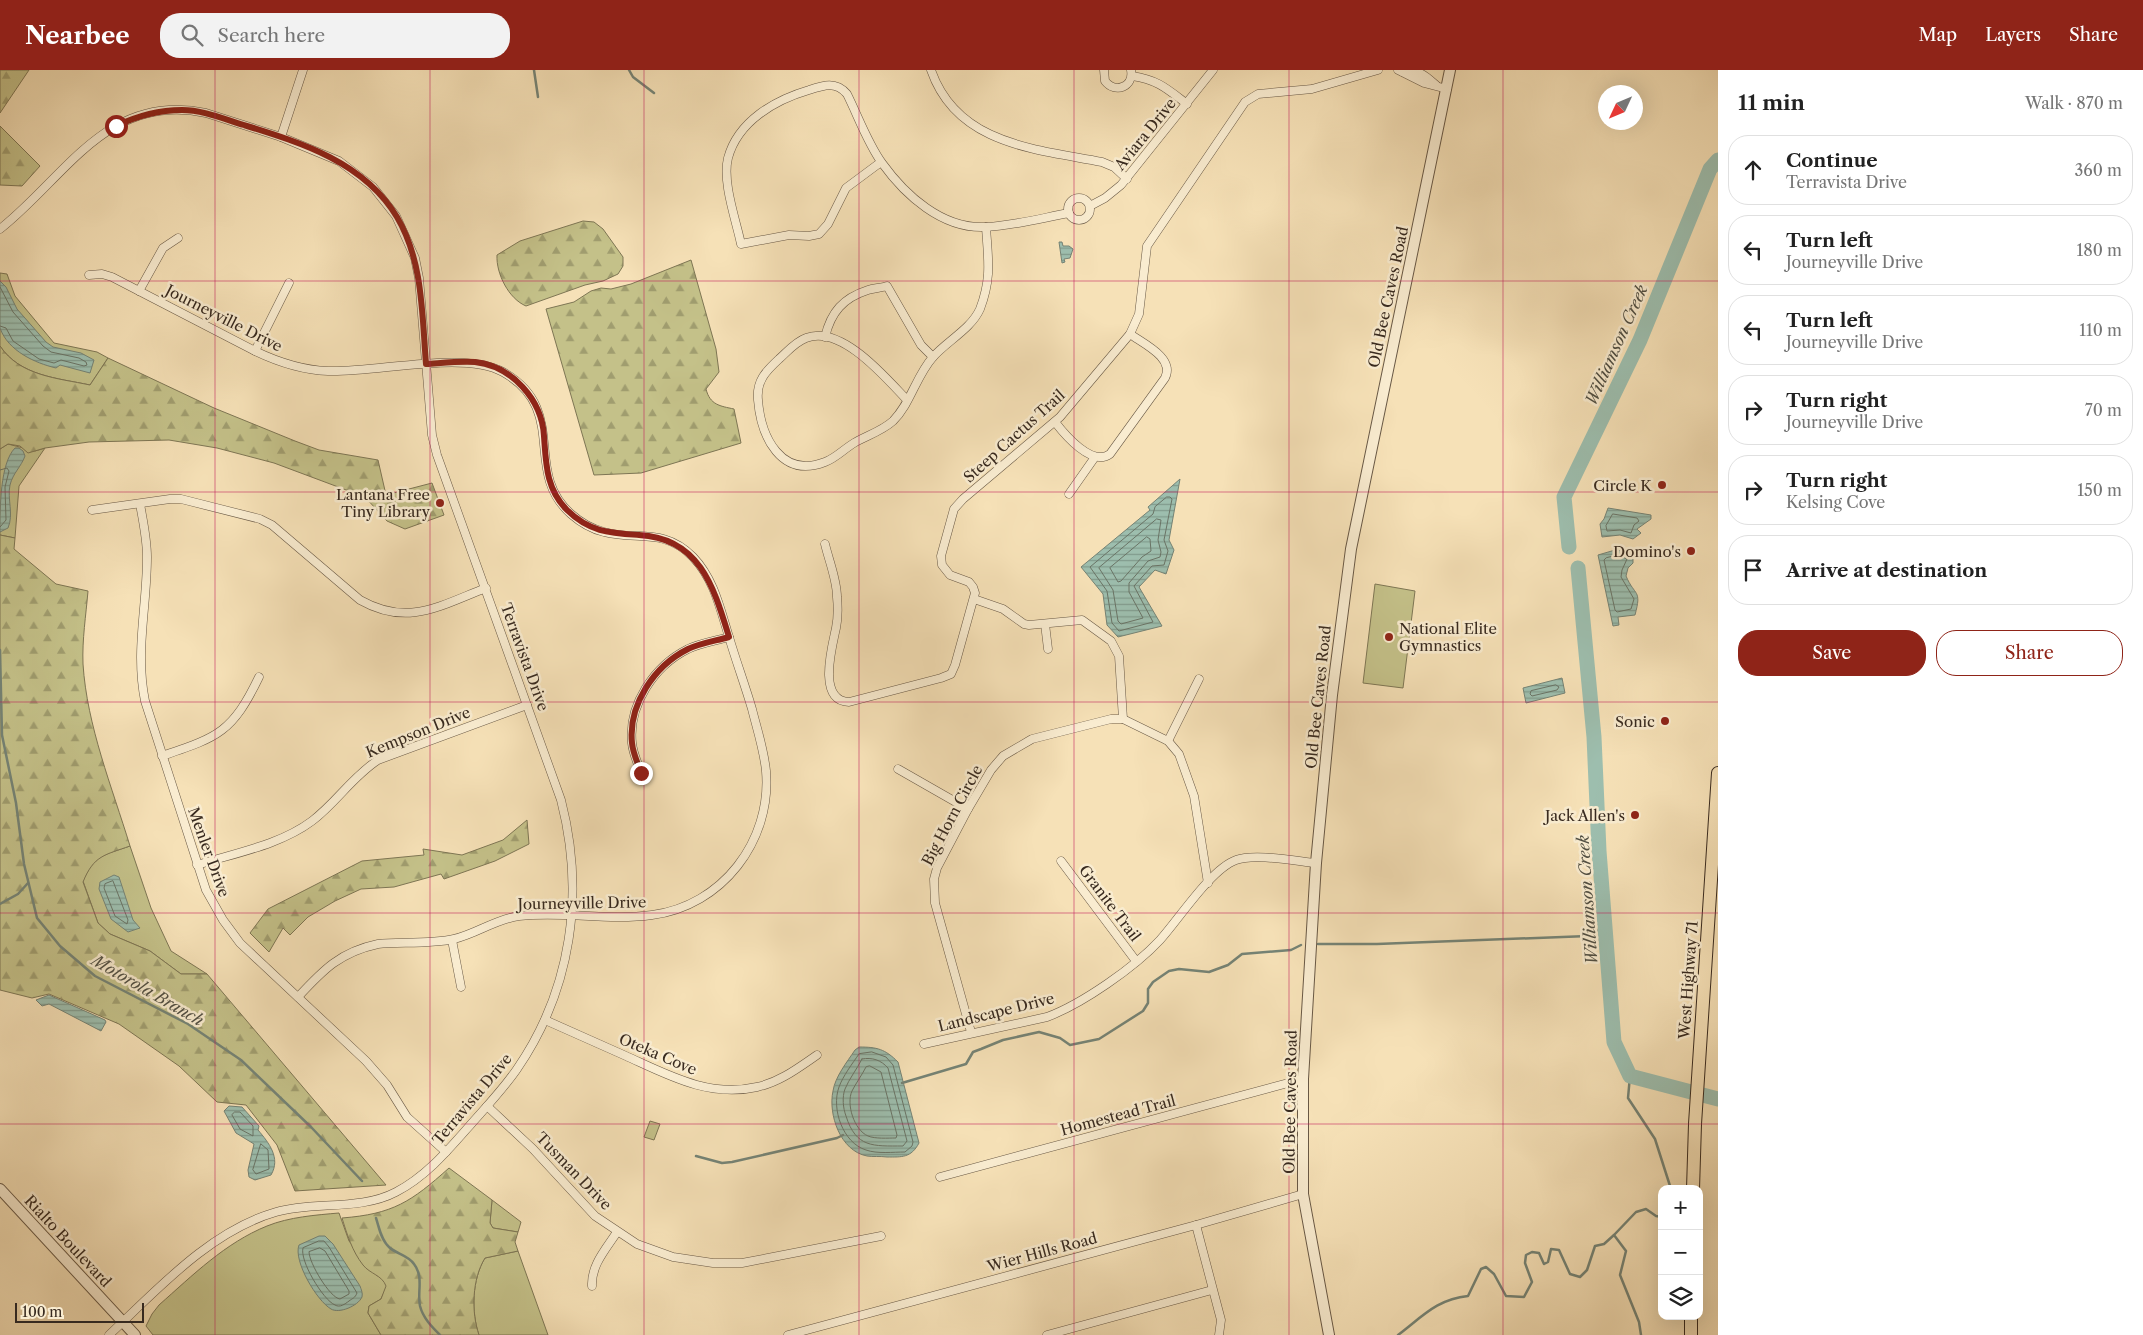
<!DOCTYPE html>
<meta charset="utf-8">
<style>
:root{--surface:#fff;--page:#f2f2f2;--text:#222;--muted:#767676;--line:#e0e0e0;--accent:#8f2418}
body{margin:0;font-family:"Libre Caslon Text",serif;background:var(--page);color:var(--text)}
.controls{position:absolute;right:15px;bottom:15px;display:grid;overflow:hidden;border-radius:10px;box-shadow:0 5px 20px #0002}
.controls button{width:45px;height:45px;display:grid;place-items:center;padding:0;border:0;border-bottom:1px solid var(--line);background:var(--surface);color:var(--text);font:25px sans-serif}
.compass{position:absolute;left:1598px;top:15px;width:45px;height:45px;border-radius:50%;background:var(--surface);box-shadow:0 5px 20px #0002;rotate:226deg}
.scale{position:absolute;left:15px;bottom:12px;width:129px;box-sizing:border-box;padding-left:5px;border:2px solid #382a1f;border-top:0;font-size:14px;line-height:18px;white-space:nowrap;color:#382a1f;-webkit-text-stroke:4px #f9ecd0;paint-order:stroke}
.stop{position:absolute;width:15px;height:15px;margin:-11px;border:4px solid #8f2418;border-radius:50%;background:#fff}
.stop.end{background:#8f2418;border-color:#fff;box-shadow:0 1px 5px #0008}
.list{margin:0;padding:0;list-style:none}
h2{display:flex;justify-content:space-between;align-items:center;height:65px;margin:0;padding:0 20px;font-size:21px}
h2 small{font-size:16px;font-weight:400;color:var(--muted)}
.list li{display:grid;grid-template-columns:32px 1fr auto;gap:15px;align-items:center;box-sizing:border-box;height:70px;margin:0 10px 10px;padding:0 10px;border:1px solid var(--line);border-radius:20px}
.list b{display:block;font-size:19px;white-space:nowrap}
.list p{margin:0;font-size:16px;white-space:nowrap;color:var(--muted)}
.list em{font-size:16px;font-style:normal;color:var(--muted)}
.actions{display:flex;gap:10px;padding:15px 20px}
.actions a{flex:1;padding:11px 0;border:1px solid var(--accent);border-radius:20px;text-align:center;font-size:18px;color:var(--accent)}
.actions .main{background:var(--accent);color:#fff}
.icon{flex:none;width:28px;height:28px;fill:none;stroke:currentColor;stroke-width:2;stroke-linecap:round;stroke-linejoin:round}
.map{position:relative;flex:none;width:1718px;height:1265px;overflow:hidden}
header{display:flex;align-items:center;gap:30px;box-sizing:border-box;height:70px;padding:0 25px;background:var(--accent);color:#fff}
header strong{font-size:24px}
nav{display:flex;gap:28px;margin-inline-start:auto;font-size:18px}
.search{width:350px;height:45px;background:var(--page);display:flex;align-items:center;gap:12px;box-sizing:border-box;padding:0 18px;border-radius:20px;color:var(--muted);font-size:19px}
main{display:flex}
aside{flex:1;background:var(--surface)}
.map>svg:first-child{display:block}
.grass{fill:#c4c189;stroke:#7e7654}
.forest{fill:url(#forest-firs);stroke:#7e7654}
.water{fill:url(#water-rules);stroke:#758375}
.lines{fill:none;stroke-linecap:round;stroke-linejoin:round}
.shore{stroke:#6a7466;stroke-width:1}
.stream{stroke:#758375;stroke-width:2.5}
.river{stroke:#9dbeae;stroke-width:15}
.minor-casing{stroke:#685845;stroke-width:9}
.tertiary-casing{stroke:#685845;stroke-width:12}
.primary-casing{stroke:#382a1f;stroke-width:14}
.minor{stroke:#f9ecd0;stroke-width:8}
.tertiary{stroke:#f9ecd0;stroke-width:10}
.primary{stroke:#f6e1b7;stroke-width:12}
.route{stroke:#8f2418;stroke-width:6}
.grid{fill:none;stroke:#c2185b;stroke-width:1;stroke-opacity:0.55}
.poi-dot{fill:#8f2418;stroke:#f9ecd0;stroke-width:2}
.labels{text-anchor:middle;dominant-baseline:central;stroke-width:5;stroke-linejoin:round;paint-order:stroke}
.street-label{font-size:15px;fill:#382a1f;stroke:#f9ecd0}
.poi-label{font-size:15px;fill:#382a1f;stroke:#f9ecd0;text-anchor:end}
.water-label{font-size:16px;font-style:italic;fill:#514f43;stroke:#f9ecd0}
</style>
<header>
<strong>Nearbee</strong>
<div class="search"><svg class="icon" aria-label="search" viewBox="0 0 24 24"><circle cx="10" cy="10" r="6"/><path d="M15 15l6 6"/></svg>Search here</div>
<nav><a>Map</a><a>Layers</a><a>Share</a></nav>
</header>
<main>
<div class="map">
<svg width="1718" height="1265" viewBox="0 0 1718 1265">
<defs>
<pattern id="forest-firs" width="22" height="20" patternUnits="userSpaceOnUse" patternTransform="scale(1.25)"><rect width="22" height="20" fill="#c4c189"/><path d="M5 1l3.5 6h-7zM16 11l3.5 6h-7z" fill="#a09d6f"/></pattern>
<pattern id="water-rules" width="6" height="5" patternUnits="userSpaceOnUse" patternTransform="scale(1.25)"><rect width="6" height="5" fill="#9dbeae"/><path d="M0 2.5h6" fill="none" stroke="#819b8d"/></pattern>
</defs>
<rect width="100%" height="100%" fill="#f6e1b7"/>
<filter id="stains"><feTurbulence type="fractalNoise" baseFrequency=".004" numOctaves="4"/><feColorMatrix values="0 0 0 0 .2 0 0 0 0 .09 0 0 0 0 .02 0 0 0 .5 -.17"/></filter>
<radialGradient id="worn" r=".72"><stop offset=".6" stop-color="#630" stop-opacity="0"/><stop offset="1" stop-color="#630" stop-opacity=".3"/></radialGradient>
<g class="grass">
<path d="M0 203 7 204 15 226 54 273 97 282 108 288 90 315C57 308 20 306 0 276Z"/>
<polygon points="8,374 35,381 45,378 19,416 15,468 0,465 0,379"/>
<polygon points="1375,514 1415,521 1403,618 1363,613"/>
<path d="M130 776 151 838 171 881 207 904H181L150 881 110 864 98 853 83 811C94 785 104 785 130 776Z"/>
<polygon points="650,1051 660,1054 654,1070 644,1067"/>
<polygon points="492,1130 521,1152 518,1162 493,1158 490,1153"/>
<path d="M339 1143 349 1171 376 1205 384 1209 387 1216 381 1229 369 1236 368 1243 381 1265H153L146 1256 152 1244 159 1235C193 1205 225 1173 267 1156 289 1147 316 1145 339 1143Z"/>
<path d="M518 1181 548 1265H479C471 1242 472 1209 485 1188Z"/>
</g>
<g class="forest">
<polygon points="0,0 29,0 0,43"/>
<polygon points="0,56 40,96 22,116 0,115"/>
<path d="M583 151 594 152 603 159 623 187V196L618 204 603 211 585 215 526 236C509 229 496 204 497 185L520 171Z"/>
<path d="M691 190 716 279 719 302 706 319C710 335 720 336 734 339L741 373 641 403 594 405 546 239 574 232 591 221 601 218 611 219 631 214Z"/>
<path d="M0 276C20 306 57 308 90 315L108 288 214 338 295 371 319 380 378 390 386 425 432 413 444 445 405 459 387 451 365 427 274 393 217 378 169 370 89 372 45 378 28 383 20 376 8 374 0 379Z"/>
<path d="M0 465 15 468 14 479 56 514 88 521C86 545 82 570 83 594 87 656 112 717 130 776 105 785 94 785 83 812L98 853 110 864 150 881 181 904H207L386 1115 295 1121 277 1075 246 1035 217 1032 179 996 119 954 49 924 32 928 0 920Z"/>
<polygon points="527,750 529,774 495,791 444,809 441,804 394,817 361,819 335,831 308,847 290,865 283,858 269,882 250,863 268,839 362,791 424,785 423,779 462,785 503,770"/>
<path d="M449 1098 492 1130 490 1153 493 1158 518 1162 515 1172 518 1181 485 1188C472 1209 471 1242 479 1265H381L368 1243 369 1236 381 1229 386 1216C382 1205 370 1204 363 1195 352 1181 347 1164 342 1148 393 1144 411 1132 449 1098Z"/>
</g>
<g class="water">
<polygon points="1059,172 1062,172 1063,176 1069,176 1073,179 1070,188 1064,189 1065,192 1062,193"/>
<path d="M0 211 6 217 17 239 46 272 53 277 81 283 94 290 90 303 60 295 56 298C35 293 8 281 0 258 0 247 0 223 0 211Z"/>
<path d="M15 378H19L23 381 25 386C21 397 13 403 10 415 7 429 14 444 8 458L0 462C0 438 0 393 15 378Z"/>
<polygon points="1180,409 1169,470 1174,480 1166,504 1155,500 1139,517 1162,556 1118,567 1107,555 1103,524 1081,497 1150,440 1148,437"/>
<polygon points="1608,438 1651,445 1651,449 1637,459 1641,463 1633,469 1620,465 1602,467 1600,454 1604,449"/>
<path d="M1615 480 1625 481 1633 488V493L1628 498 1626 506C1635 527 1642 519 1635 545L1618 547 1619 555 1613 556 1598 485Z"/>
<polygon points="1562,608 1565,623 1526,633 1523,618"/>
<polygon points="114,805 119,807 133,850 140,858 128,862 111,849 99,819 100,812"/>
<polygon points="49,925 105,950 106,952 101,961 49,934 42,936 36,930"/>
<path d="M859 977C877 977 885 979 898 992L919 1073C911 1088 902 1087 887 1087 880 1086 873 1087 867 1086 840 1081 828 1044 833 1021 835 1007 847 992 855 980Z"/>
<path d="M229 1036 242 1037 259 1056 258 1060C269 1073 281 1088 271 1105L255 1110 249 1107 248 1100 254 1074 236 1063 224 1041Z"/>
<path d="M319 1166H325L333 1174 360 1216C361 1219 363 1223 362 1227 358 1236 339 1244 331 1239 317 1231 293 1191 299 1175Z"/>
</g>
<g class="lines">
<g class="shore">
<polyline points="0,217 13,242 43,276 51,282 79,288 86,292 87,295 84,296 61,290 54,293 39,289 13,271 6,258 0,256"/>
<polyline points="0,400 7,398 9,401 5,417 6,450 0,457"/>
<polygon points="1167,427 1170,427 1172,429 1164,470 1168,481 1164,495 1152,496 1134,516 1153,552 1119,561 1112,553 1107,521 1090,497 1153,444 1155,437"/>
<polygon points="1613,444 1637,448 1639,451 1634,455 1631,463 1620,460 1607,461 1606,456"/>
<polygon points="1157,449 1161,450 1158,470 1161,482 1160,487 1148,491 1129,513 1129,522 1143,548 1121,554 1118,551 1113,520 1099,498"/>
<polygon points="1147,467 1150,469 1151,481 1142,487 1121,511 1118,512 1110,498"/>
<polygon points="1618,485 1627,489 1622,500 1621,507 1634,529 1631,539 1617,542 1615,540 1604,490 1606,488"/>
<polygon points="1556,615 1559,617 1557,620 1532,626 1530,624 1531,621"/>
<polygon points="113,811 128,850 127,854 115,846 104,818 105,814"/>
<path d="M872 982 886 987 893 995 913 1072 912 1076 905 1082C893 1082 877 1084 866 1080 843 1073 831 1039 839 1017 843 1006 852 994 859 984Z"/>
<path d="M862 989C872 987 881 990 888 998L907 1071 903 1076C873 1076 856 1078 846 1046 843 1038 842 1027 845 1019 849 1009 857 999 862 989Z"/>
<path d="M870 996 881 1002 897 1065 896 1068C888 1068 875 1069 868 1066 854 1060 846 1034 852 1021 856 1013 862 1005 866 997Z"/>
<polygon points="235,1042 240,1042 253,1056 253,1066 240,1059 232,1045"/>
<polygon points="261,1074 268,1080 269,1099 256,1104 253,1100"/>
<path d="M319 1171H324L329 1177 357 1223C355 1228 353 1228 349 1231 345 1234 340 1238 335 1235 323 1230 299 1190 303 1178Z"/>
<path d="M320 1178 325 1181 349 1221V1224L340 1229C330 1228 309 1193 309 1182Z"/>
</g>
<g class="stream">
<polyline points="534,0 538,27"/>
<polyline points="629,0 633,7 654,23"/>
<polyline points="0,580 2,665 16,733 24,794 37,848 60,876 95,906 188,954 241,990 311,1057 362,1111"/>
<polyline points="0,834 18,824 28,813"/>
<polyline points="1318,874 1377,874 1588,866 1605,857"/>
<polyline points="1630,1006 1628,1028 1655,1069 1671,1119"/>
<polyline points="902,1013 966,994 973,982 981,979 1003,970 1039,962 1060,968 1070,975 1099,969 1143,941 1148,933 1148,919 1153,912 1169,901 1179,899 1209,902 1228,895 1242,884 1291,880 1301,875"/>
<polyline points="696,1086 722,1093 732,1092 837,1068 843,1065"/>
<path d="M376 1148C379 1157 381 1170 389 1177 396 1184 408 1185 414 1194 424 1207 417 1222 420 1236 423 1248 432 1257 440 1265"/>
<path d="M1398 1265C1422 1247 1437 1229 1468 1226L1481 1199 1486 1197 1494 1204 1506 1226 1524 1227 1532 1212 1525 1193 1526 1185 1532 1182 1539 1183 1544 1194 1548 1192 1551 1179 1559 1180 1570 1204 1580 1207 1587 1200 1595 1176 1604 1174 1614 1165"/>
<polyline points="1641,1265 1639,1252 1620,1205 1626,1181 1614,1165 1636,1142 1646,1139 1656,1146 1662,1147"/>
</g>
<g class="river">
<polyline points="1569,477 1564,427 1640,270 1710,99 1718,90"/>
<polyline points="1578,498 1594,667 1599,781 1614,972 1630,1006 1718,1029"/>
</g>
<g class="minor-casing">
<g id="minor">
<path d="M931 0C957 75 1036 79 1102 92L1114 97 1127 109"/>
<path d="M1104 0 1105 11C1115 24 1134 17 1131 0"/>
<polyline points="1398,0 1424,13 1447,19"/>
<path d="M1403 2C1422 2 1421 2 1436 15"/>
<path d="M1132 6C1158 10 1166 18 1187 34"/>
<polyline points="281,67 303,0"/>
<path d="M881 92 846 118 828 154 819 164 809 166 789 165 741 174C736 150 722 112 728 88 738 51 775 30 809 20 824 15 836 11 847 24 858 46 868 74 882 93 905 125 942 159 985 157 1012 156 1042 148 1069 143"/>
<circle cx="1079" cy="139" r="11"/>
<polyline points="1090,136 1105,128 1121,115 1213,0"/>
<path d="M0 159C66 107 107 22 206 43L281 67 339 91 373 117 396 146 415 188 419 208 432 365 437 385 561 730C585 823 572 919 517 999 504 1018 487 1036 472 1053 449 1079 427 1106 396 1122 360 1141 314 1131 276 1142 210 1161 158 1219 109 1265"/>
<path d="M89 205 102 204 112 207 255 281C278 292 302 300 328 301 376 303 464 280 503 302 570 340 522 401 571 444 580 452 592 459 604 462 636 471 664 457 693 487 714 509 720 538 729 567 736 591 745 615 752 639 757 659 764 680 766 701 772 771 722 836 652 845 608 851 563 841 519 846 496 849 476 864 454 869 432 874 400 872 378 874 340 882 323 900 298 927"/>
<polyline points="139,221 163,178 178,168"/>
<path d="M825 267C831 242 843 228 868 220 874 218 881 218 887 216L921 275 933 287"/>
<polyline points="255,281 289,213"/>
<path d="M907 330C886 308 841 254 806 268 795 272 787 282 779 289 766 301 756 311 758 330 761 367 781 409 825 392 836 388 844 379 854 373 866 366 882 361 893 351 911 333 916 306 933 287 947 271 971 259 980 239 992 208 988 189 986 157"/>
<path d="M1055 352C1065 365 1092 397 1110 384L1165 308C1175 288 1144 274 1130 264"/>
<polyline points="1069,424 1095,387"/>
<path d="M140 434C143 451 147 469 147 487 147 537 135 581 145 631L206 820 223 850 240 873 366 991 387 1015 407 1047 446 1082"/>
<path d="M92 440 170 429H181L260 449 272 455 360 530C408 557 439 536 486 518"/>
<path d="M825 474C829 491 837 510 837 527 838 537 838 548 836 558 832 577 817 631 849 632L941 608 951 604 955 595 975 523 973 517 969 512 950 505 942 495 941 486 954 439 963 429 1060 347 1130 264 1139 244 1147 176 1245 32 1258 24 1312 19 1378 0"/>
<polyline points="974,529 1003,539 1024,554 1029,555 1082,550 1111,571 1119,586 1123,649"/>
<polyline points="1045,554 1048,579"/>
<polyline points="1168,671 1199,609"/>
<path d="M162 686C218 667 232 663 259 607"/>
<polyline points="898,699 968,739"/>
<path d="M641 703C638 693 633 684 632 673 628 635 654 596 688 579 701 573 715 571 729 567"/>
<polyline points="1061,791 1136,891"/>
<path d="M197 795C235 783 280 775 312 751 336 733 352 707 378 690L527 635"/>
<polyline points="452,870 461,917"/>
<path d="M545 950C572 962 599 974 626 986 668 1005 709 1028 757 1017 780 1012 798 998 817 985"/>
<polyline points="971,962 935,833 934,809 937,798 968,739 991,700 1003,686 1032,669 1111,649 1123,649 1168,671 1179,684 1194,726 1208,813"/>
<path d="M924 974 1047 947C1082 934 1135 897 1160 870 1179 849 1211 799 1236 790 1254 783 1296 791 1316 793"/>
<polyline points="487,1036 533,1079 595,1146 637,1174 673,1187 713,1193 742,1193 881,1166"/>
<polyline points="940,1107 1303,1009"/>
<polyline points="1196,1155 1221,1250 1219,1265"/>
<path d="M592 1216C591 1195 606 1179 617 1162"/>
<polyline points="788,1265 1196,1155 1303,1124"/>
<polyline points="1047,1265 1212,1220"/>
</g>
</g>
<g class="tertiary-casing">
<g id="tertiary">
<polyline points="0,1119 135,1265"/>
<polyline points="1329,1265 1303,1124 1303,1009 1316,793 1332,625 1351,479 1450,0"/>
</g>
</g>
<g class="primary-casing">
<g id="primary">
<polyline points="1693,1119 1695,1054 1718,703"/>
<polyline points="1691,1265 1691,1246"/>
</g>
</g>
<use href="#minor" class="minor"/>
<use href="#tertiary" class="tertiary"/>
<use href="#primary" class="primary"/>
</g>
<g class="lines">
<path class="route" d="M116 56C137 46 158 40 182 40 203 40 224 49 244 55 302 73 364 92 397 147 423 191 422 244 426 294 442 293 459 291 475 292 512 296 542 330 544 366 546 394 546 419 567 440 589 462 610 463 639 465 700 468 714 518 729 567 715 571 701 573 688 579 654 596 628 635 632 673 633 684 638 693 641 703"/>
</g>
<path class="grid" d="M215 0V1265M430 0V1265M644 0V1265M859 0V1265M1074 0V1265M1289 0V1265M1503 0V1265M0 211H1718M0 422H1718M0 632H1718M0 843H1718M0 1054H1718"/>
<g class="poi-dot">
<circle cx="1662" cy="415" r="5"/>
<circle cx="440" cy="433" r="5"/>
<circle cx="1691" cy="481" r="5"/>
<circle cx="1389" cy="567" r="5"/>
<circle cx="1665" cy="651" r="5"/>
<circle cx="1635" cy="745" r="5"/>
</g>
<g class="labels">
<g class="street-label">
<text transform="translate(1145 64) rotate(-51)">Aviara Drive</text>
<text transform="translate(1388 227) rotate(-78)">Old Bee Caves Road</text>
<text transform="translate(224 248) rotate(27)">Journeyville Drive</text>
<text transform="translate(1014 366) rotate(-42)">Steep Cactus Trail</text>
<text transform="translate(525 587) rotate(70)">Terravista Drive</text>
<text transform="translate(1318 627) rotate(-84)">Old Bee Caves Road</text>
<text transform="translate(418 662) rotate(-22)">Kempson Drive</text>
<text transform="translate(952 745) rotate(-62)">Big Horn Circle</text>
<text transform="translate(209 782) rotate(70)">Menler Drive</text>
<text transform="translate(582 833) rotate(-1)">Journeyville Drive</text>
<text transform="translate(1110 833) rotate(53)">Granite Trail</text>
<text transform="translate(1688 910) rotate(-86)">West Highway 71</text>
<text transform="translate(996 942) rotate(-14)">Landscape Drive</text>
<text transform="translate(658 984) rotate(23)">Oteka Cove</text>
<text transform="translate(472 1029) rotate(-50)">Terravista Drive</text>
<text transform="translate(1290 1032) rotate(-89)">Old Bee Caves Road</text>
<text transform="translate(1118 1045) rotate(-15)">Homestead Trail</text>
<text transform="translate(574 1101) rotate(46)">Tusman Drive</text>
<text transform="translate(68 1171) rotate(47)">Rialto Boulevard</text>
<text transform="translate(1042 1182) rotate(-15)">Wier Hills Road</text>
</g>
<g class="poi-label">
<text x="1652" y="415">Circle K</text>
<text x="430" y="424">Lantana Free<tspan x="430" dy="17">Tiny Library</tspan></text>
<text x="1681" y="481">Domino's</text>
<text x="1399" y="558" text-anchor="start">National Elite<tspan x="1399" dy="17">Gymnastics</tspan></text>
<text x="1655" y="651">Sonic</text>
<text x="1625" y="745">Jack Allen's</text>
</g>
<g class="water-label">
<text transform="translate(1616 275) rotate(-66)">Williamson Creek</text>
<text transform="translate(1587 830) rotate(-94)">Williamson Creek</text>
<text transform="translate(148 920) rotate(30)">Motorola Branch</text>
</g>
</g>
<rect width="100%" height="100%" filter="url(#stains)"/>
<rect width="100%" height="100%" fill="url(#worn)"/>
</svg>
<div class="controls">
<button>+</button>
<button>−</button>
<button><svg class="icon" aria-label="layers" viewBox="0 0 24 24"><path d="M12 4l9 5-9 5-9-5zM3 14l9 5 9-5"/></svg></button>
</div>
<svg class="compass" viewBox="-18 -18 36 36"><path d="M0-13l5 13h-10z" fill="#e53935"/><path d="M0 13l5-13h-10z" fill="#767676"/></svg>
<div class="scale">100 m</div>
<div class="stop" style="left:116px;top:56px"></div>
<div class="stop end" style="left:641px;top:703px"></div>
</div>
<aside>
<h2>11 min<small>Walk · 870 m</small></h2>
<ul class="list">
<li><svg class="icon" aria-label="ahead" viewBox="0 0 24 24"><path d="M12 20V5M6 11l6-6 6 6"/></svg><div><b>Continue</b><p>Terravista Drive</p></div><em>360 m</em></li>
<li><svg class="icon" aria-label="left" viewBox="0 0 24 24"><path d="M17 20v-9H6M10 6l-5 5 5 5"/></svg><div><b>Turn left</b><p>Journeyville Drive</p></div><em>180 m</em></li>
<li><svg class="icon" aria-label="left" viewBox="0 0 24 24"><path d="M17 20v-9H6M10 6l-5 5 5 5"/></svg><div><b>Turn left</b><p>Journeyville Drive</p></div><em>110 m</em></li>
<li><svg class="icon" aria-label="right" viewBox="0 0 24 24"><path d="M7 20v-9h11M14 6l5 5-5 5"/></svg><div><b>Turn right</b><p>Journeyville Drive</p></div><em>70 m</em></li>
<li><svg class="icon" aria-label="right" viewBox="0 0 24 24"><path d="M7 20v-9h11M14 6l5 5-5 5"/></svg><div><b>Turn right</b><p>Kelsing Cove</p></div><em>150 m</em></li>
<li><svg class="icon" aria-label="arrive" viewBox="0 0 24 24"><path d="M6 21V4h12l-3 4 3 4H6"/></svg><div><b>Arrive at destination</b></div></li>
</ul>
<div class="actions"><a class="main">Save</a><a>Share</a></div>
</aside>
</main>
